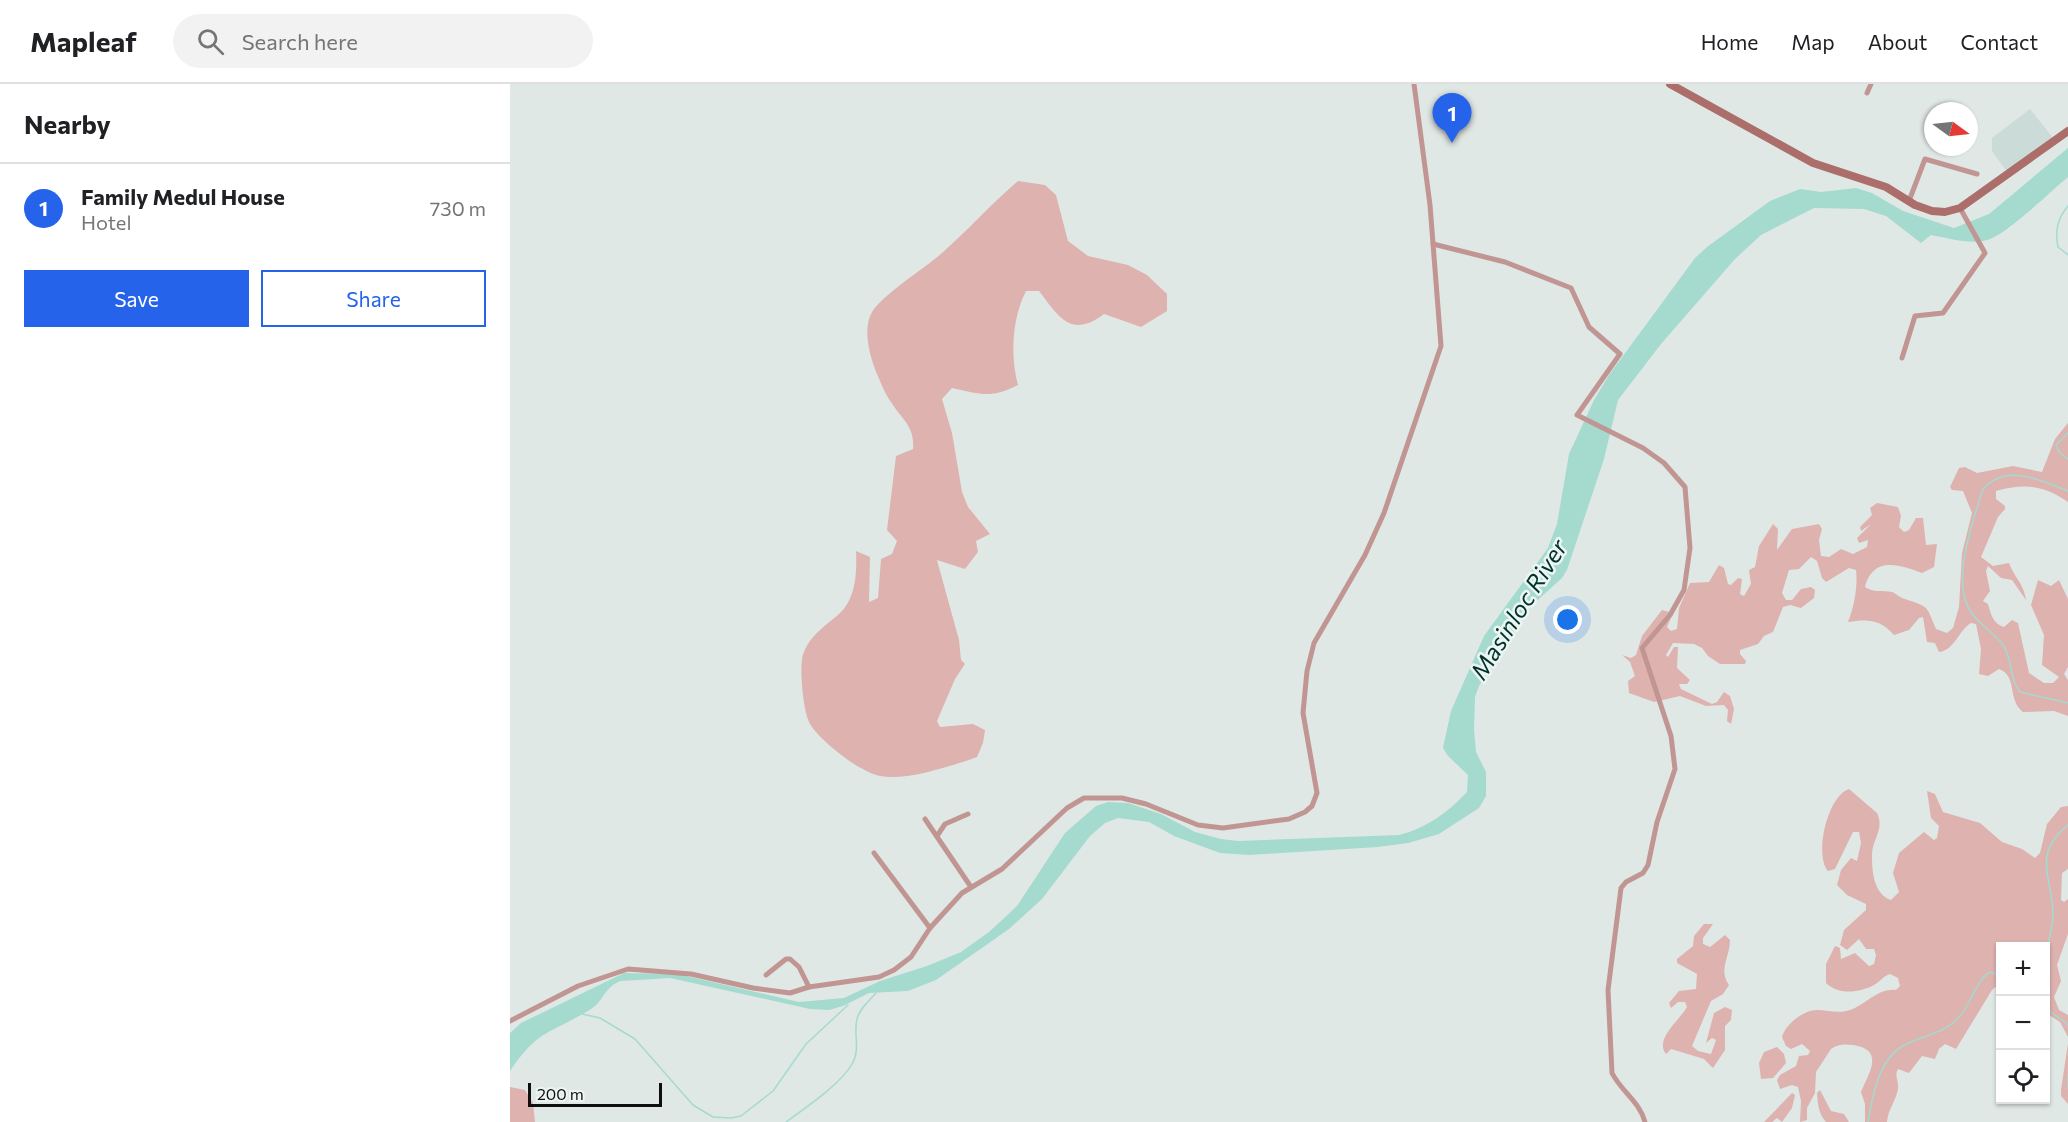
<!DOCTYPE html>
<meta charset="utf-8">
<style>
:root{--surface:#fff;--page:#f2f2f2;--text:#202124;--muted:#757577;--line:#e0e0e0;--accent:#2563eb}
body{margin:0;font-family:Commissioner,sans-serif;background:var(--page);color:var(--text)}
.controls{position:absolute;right:18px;bottom:18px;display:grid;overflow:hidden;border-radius:0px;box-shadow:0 2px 4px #0004}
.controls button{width:54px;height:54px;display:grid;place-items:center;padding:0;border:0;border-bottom:2px solid var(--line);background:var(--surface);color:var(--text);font:30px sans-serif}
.compass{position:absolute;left:1414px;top:18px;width:54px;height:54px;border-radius:50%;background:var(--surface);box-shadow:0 2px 4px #0004;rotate:105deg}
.scale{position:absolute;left:18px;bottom:15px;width:134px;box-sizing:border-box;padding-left:6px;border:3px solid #0e1010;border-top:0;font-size:16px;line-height:21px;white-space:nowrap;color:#0e1010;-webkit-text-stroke:4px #edf5f3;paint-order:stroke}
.you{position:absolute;left:1058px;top:536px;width:21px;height:21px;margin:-15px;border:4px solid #fff;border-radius:50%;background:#1a73e8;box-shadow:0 0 0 9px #1a73e833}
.badge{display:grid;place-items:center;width:39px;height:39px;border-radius:50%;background:var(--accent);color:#fff;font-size:20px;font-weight:700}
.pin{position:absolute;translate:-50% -50px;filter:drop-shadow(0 2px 3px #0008)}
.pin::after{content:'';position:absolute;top:32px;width:21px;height:18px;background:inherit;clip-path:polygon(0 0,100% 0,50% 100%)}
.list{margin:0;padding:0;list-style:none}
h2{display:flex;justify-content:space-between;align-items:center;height:78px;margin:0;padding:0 24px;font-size:26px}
h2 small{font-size:20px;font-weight:400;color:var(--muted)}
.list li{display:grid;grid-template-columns:39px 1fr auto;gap:18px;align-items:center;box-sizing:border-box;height:90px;padding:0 24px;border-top:2px solid var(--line)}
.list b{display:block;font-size:22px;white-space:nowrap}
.list p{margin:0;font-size:20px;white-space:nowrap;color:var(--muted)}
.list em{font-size:20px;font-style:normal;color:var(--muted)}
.actions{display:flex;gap:12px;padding:18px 24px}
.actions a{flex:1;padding:14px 0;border:2px solid var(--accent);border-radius:0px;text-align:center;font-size:21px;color:var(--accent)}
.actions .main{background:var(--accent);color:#fff}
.icon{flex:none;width:33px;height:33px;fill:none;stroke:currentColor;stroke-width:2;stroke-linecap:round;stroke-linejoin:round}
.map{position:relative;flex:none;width:1558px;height:1038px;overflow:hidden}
header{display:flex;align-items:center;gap:36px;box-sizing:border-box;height:84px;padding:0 30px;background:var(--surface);border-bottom:2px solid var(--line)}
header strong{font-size:28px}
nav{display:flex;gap:33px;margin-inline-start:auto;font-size:21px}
.search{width:420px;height:54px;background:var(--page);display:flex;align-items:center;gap:15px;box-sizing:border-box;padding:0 21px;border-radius:33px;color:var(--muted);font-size:22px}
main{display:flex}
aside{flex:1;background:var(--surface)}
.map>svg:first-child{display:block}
.built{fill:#cbdbd7}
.green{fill:#deb2af}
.water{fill:#a5dacf}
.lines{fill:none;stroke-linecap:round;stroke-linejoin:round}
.stream{stroke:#a5dacf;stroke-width:1.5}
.street{stroke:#c19592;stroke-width:5}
.secondary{stroke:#ac6e6a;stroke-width:8}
.labels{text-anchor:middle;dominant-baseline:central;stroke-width:5;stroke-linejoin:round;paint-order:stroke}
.water-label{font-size:24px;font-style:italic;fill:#00332b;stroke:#edf5f3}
</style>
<header>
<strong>Mapleaf</strong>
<div class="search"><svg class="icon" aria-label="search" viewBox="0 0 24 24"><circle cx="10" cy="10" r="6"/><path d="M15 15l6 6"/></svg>Search here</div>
<nav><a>Home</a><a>Map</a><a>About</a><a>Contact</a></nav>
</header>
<main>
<aside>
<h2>Nearby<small></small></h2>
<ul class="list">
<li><span class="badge">1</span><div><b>Family Medul House</b><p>Hotel</p></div><em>730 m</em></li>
</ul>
<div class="actions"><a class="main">Save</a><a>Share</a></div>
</aside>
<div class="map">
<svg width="1558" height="1038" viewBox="0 0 1558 1038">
<rect width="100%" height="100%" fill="#e0e8e6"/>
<polygon class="built" points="1520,25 1544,55 1498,89 1482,67 1482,54"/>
<g class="green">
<path d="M508 97 535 101 546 111 558 157 578 172 618 181 637 191 657 210V227L631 243 594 230C561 255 549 233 529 207H516C502 234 500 272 508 301 481 315 470 310 442 304L432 315 442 349 452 408 458 423 480 450 466 457 468 468 455 485 427 476 449 556 451 576 455 580 445 595 427 637 430 643 463 640 475 646 473 659 467 673C441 682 397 697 370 692 351 689 307 655 299 638 293 625 290 588 292 575 296 554 314 543 329 530 346 515 347 488 346 467L360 473 359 518 368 514 371 475 382 470 387 457 377 446 386 372 403 365C405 342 392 336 381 318 375 310 371 299 367 290 360 273 352 245 362 228 371 212 415 184 432 169 458 146 481 120 508 97Z"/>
<path d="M1558 339V418C1534 401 1514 399 1486 407V415L1495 422V425L1488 433 1471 473 1483 482 1499 479C1504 493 1514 500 1516 516L1502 496 1491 494 1478 482 1476 487 1480 507 1473 517 1478 520C1481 530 1483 540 1494 543L1502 536 1508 539 1519 589 1534 599H1543L1549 593 1532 581 1534 551 1521 521 1528 496 1541 502 1549 496 1558 515V583L1554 590 1558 596V632L1544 627 1513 628C1497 616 1508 592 1489 585L1478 592 1469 590 1471 565 1466 540 1461 539C1448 547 1445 566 1429 568L1425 559 1417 558 1413 533 1409 534 1399 546 1384 551C1370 535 1358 535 1338 538 1344 523 1348 502 1346 486L1339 484 1316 498 1312 494 1307 477 1301 473 1289 485 1279 486 1272 509 1276 516H1282L1291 505 1301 503 1305 506 1304 514 1291 524 1280 521 1273 523 1263 548 1254 552 1248 560 1230 566V570L1236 577 1235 580H1210L1198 572 1192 564 1184 560 1163 559 1156 571 1158 573 1164 563H1168L1167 584 1180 596 1177 600H1169L1171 605 1202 620 1207 618 1214 608 1220 612 1224 625 1221 640 1217 637 1218 626 1214 621 1196 622 1170 612 1144 618 1119 609 1118 597 1125 592 1120 578 1112 571 1121 574 1126 571 1132 552 1152 526 1163 529 1157 543 1161 547 1167 545 1169 524 1180 499 1199 498 1209 481 1214 484 1218 500 1221 501 1228 494 1232 495 1230 510 1234 512 1241 500 1239 486 1245 483 1249 462 1263 440 1268 445 1267 466 1282 445 1309 440 1312 445 1309 456 1311 472 1319 473 1331 465 1343 470 1357 463 1358 456 1349 459 1347 454 1361 440 1351 447 1350 443 1362 431 1360 424 1367 419 1388 423 1391 432 1389 443 1394 448 1399 446 1406 434H1413L1416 461 1427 460 1424 483 1412 489C1389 480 1363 472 1355 503 1363 509 1373 506 1382 508 1387 510 1390 514 1395 515 1419 523 1416 521 1426 545L1437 549 1443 544 1449 523 1452 469 1462 429 1453 407 1442 406 1440 403 1449 384 1455 383 1467 389 1503 382 1532 388 1545 355Z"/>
<path d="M1339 705 1367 729C1375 745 1362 755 1362 771 1362 786 1363 810 1381 816L1389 808 1383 789 1389 769 1414 748 1424 756 1427 754 1429 742 1421 734 1417 707 1425 710 1433 728 1470 739 1492 758 1512 765 1525 774 1530 769 1537 740 1551 723 1558 722V785L1552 789 1551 816 1554 818 1558 815V850L1547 881 1551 897 1544 913 1549 926 1558 931V953L1550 938 1536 929V862H1490V906L1485 903 1482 906 1446 965 1435 960 1429 965 1425 975 1412 972 1399 989 1388 985C1384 992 1389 997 1388 1005 1386 1017 1378 1025 1377 1038H1355V1020L1351 1008C1358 990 1376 966 1343 961 1335 960 1328 960 1321 965L1306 988 1305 1009 1297 1024V1036L1290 1038 1291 1017 1288 1003 1282 1001 1270 1005 1267 996 1270 991 1286 982 1289 972 1298 971 1300 967 1292 960 1281 965 1276 962 1272 953C1275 941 1293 926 1307 926 1319 926 1328 930 1340 926 1356 921 1367 904 1386 906L1390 902 1388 894 1380 890C1373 892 1370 898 1364 901 1349 909 1328 911 1316 899V880L1325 862 1330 864 1331 875 1345 869 1359 882 1364 880 1366 871 1364 865H1356L1349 855 1337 866 1330 861 1334 846 1356 826V820L1337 811 1327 801 1331 786 1341 774 1347 777 1351 759 1349 748H1343L1325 785 1318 787C1304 772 1317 712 1339 705Z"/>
<path d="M1194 840H1203L1193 854V860L1200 863 1215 851 1220 856C1220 873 1208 886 1219 901L1213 910 1201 917 1182 962 1188 967 1201 970 1206 956 1202 954 1196 959 1204 929 1215 923 1222 926 1221 936 1215 942V966L1203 984 1194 975 1161 965 1156 970C1144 955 1170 936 1177 923L1175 918H1168L1161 924 1159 919 1169 907 1186 905 1187 890 1167 879V875L1183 862 1184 852Z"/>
<polygon points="1558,959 1558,1020 1551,1012 1551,1006"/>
<polygon points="1267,963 1274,970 1276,979 1263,994 1251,995 1249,979 1254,968"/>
<polygon points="0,1003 15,1006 23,1019 25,1038 0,1038"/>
<path d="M1310 1006 1321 1027 1334 1030 1339 1038H1316C1308 1029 1308 1020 1307 1009Z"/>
<polygon points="1282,1009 1285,1011 1282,1024 1272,1038 1267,1034 1262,1038 1254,1038"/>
</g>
<path class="water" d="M1558 64V93C1541 107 1495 152 1477 156 1460 161 1438 154 1421 151L1411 159 1376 132 1354 125 1304 124 1251 151 1225 175 1151 260 1108 316 1094 375 1057 486 1052 494 1020 523 969 602 965 613 964 645 966 668 976 688V712L969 724 929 750 898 759 868 763 739 771 710 769 664 752 639 738 608 734 595 739 580 752 532 815 499 845 426 896 398 907 359 909 333 922 319 926 300 925 160 894 111 897C95 902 93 918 81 925 41 950 29 944 0 987V949L11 939 114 889 168 890 289 918 334 914 370 897 417 882 451 868 479 848 507 822 555 749 586 722 598 718 618 719 651 730 685 748 711 755 728 757 889 751C917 744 938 728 957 708L958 691 938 672 933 664 941 627 974 552 1038 464 1047 440 1059 370 1084 316 1099 291 1185 174 1197 163 1260 117 1290 105 1311 108 1346 104 1362 109 1393 127 1444 144 1479 130Z"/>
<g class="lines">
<g class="stream">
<path d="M1558 122C1547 135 1545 147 1548 163L1558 171"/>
<polyline points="1558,349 1546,361 1549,368 1558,375"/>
<path d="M1558 407C1531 396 1493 378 1472 407 1463 439 1440 498 1461 528 1469 541 1484 548 1493 561 1503 576 1499 594 1510 608L1558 619"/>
<path d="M1536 870C1538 858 1542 845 1543 833 1544 795 1520 771 1558 741"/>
<path d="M1536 900 1539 913 1537 923C1542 932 1551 933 1558 941"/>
<polyline points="72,930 90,934 125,955 183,1021 203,1033 221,1034 231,1032 263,1007 296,960 338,921"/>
<polyline points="1558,990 1558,1004"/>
<path d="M276 1038C295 1024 330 1001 342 980 351 966 343 950 347 935 350 924 359 917 366 909"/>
<path d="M1358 1038C1362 1014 1368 978 1391 963 1411 951 1433 951 1449 933 1462 920 1465 897 1480 888L1490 891"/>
</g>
<g class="street">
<polyline points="1357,9 1361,0"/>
<polyline points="1399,117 1415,75 1467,90"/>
<path d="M923 160 995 178 1061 204 1079 243 1110 270 1067 331 1133 364 1154 379 1175 403 1180 464 1174 506 1160 531 1132 564 1161 652 1165 685 1147 738 1138 781 1133 789 1116 798 1111 804 1098 906 1102 989C1111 1007 1130 1018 1135 1038"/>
<polyline points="1392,274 1405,232 1433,229 1475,169 1450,124"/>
<polyline points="415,735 461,803"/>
<polyline points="427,752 435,740 458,730"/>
<polyline points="364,769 420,844"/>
<polyline points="256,891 276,875 280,875 289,883 299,903"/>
<polyline points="0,937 68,902 118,885 181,890 243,904 280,909 299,903 369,893 384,886 401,873 420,844 452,809 492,785 557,724 574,714 612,714 636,720 688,741 713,744 779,735 795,728 802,722 807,709 793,629 797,587 804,559 855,471 874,429 931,262 920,121 904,0"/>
</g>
<polyline class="secondary" points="1160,0 1303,79 1376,103 1405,121 1422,127 1435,128 1450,124 1558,47"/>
</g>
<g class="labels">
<g class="water-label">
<text transform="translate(1008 525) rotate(-58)">Masinloc River</text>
</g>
</g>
</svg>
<div class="controls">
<button>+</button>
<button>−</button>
<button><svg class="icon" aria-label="locate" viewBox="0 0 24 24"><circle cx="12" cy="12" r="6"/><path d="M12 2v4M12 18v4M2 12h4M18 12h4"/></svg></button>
</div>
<svg class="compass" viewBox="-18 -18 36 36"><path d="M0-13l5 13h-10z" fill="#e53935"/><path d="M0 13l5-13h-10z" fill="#757577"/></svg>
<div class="scale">200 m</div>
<div class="you"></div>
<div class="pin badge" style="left:942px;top:59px">1</div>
</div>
</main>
